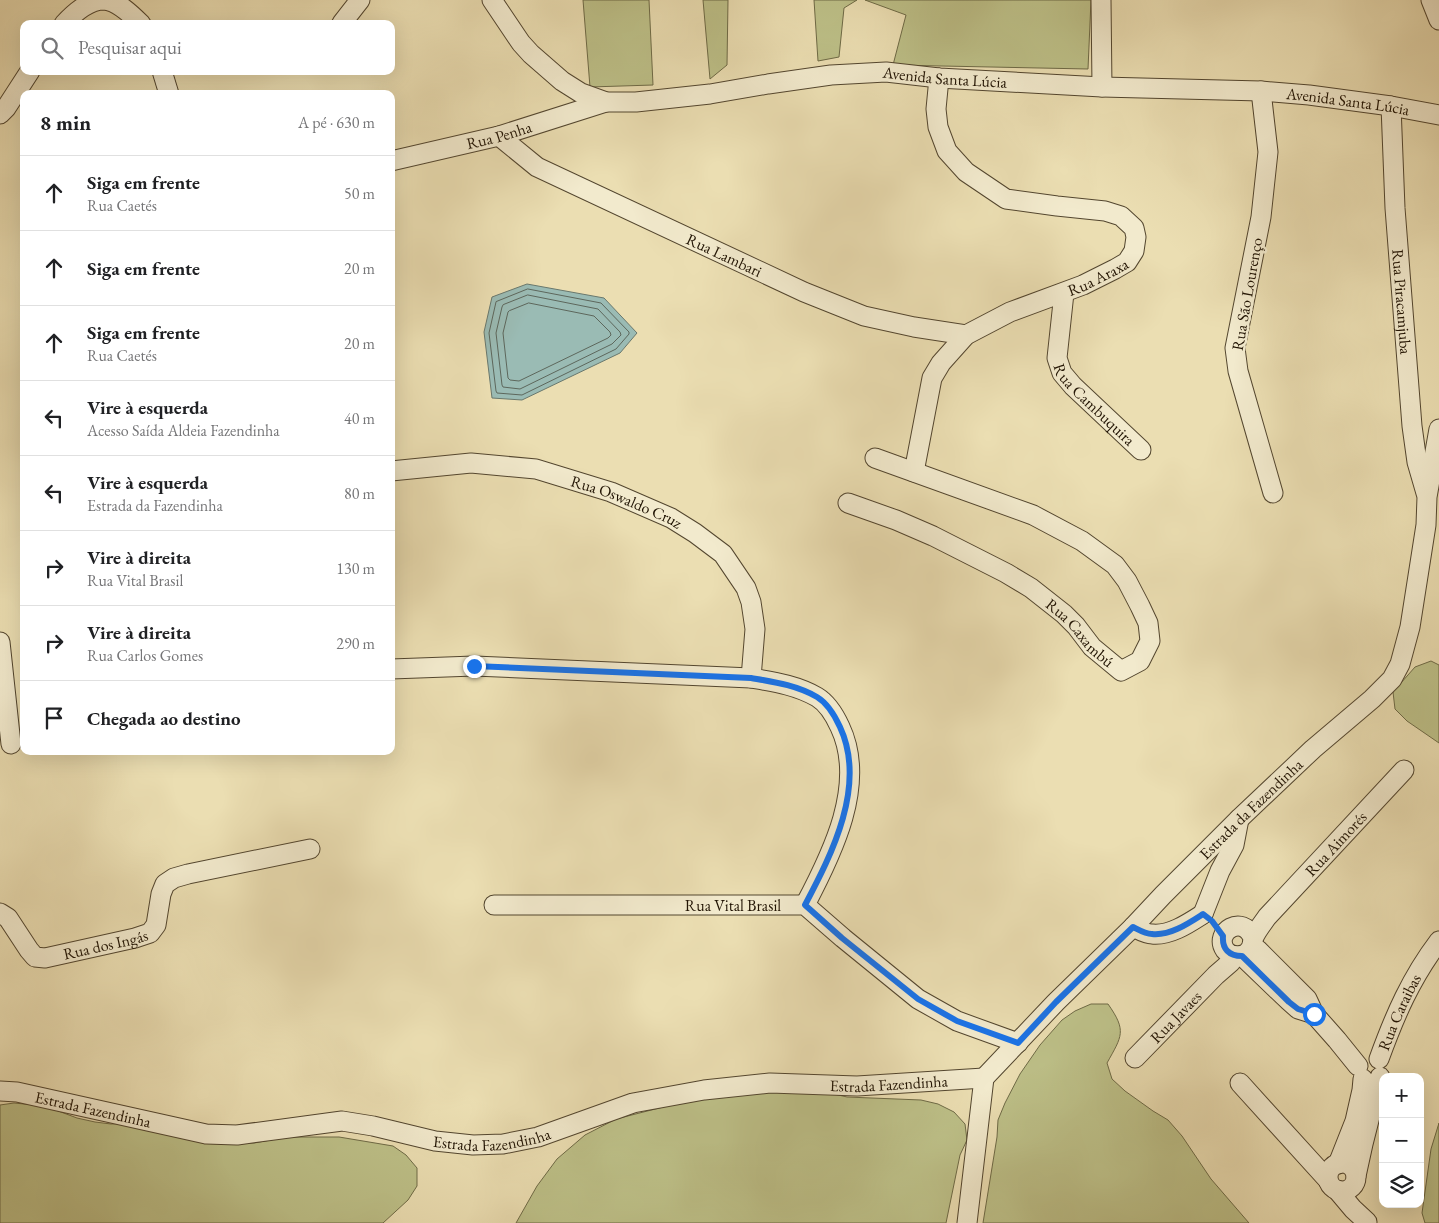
<!DOCTYPE html>
<html lang="pt">
<meta charset="utf-8">
<style>
:root{--surface:#fff;--page:#f2f2f2;--text:#202124;--muted:#757577;--line:#e0e0e0}
body{margin:0;font-family:"EB Garamond",serif;background:var(--page);color:var(--text)}
.controls{position:absolute;right:15px;bottom:15px;display:grid;overflow:hidden;border-radius:10px;box-shadow:0 5px 20px #0002}
.controls button{width:45px;height:45px;display:grid;place-items:center;padding:0;border:0;border-bottom:1px solid var(--line);background:var(--surface);color:var(--text);font:25px sans-serif}
.stop{position:absolute;width:15px;height:15px;margin:-11px;border:4px solid #1a73e8;border-radius:50%;background:#fff}
.stop.end{background:#1a73e8;border-color:#fff;box-shadow:0 1px 5px #0008}
.list{margin:0;padding:0;list-style:none}
h2{display:flex;justify-content:space-between;align-items:center;height:65px;margin:0;padding:0 20px;font-size:21px}
h2 small{font-size:16px;font-weight:400;color:var(--muted)}
.list li{display:grid;grid-template-columns:32px 1fr auto;gap:15px;align-items:center;box-sizing:border-box;height:75px;padding:0 20px;border-top:1px solid var(--line)}
.list b{display:block;font-size:19px;white-space:nowrap}
.list p{margin:0;font-size:16px;white-space:nowrap;color:var(--muted)}
.list em{font-size:16px;font-style:normal;color:var(--muted)}
.icon{flex:none;width:28px;height:28px;fill:none;stroke:currentColor;stroke-width:2;stroke-linecap:round;stroke-linejoin:round}
.map{position:relative;flex:none;width:1439px;height:1223px;overflow:hidden}
.search{position:absolute;background:var(--surface);box-shadow:0 5px 20px #0002;left:20px;top:20px;width:375px;height:55px;display:flex;align-items:center;gap:12px;box-sizing:border-box;padding:0 18px;border-radius:10px;color:var(--muted);font-size:19px}
.panel{position:absolute;background:var(--surface);box-shadow:0 5px 20px #0002;left:20px;top:90px;width:375px;height:665px;border-radius:10px}
.map>svg:first-child{display:block}
.green{fill:#bdc088;stroke:#6e6a46}
.water{fill:#9abbb4;stroke:#69786d}
.lines{fill:none;stroke-linecap:round;stroke-linejoin:round}
.shore{stroke:#5d675c;stroke-width:1}
.minor-casing{stroke:#53462f;stroke-width:21}
.minor{stroke:#f2eacd;stroke-width:19}
.route{stroke:#1a73e8;stroke-width:6}
.labels{text-anchor:middle;dominant-baseline:central;stroke-width:5;stroke-linejoin:round;paint-order:stroke}
.street-label{font-size:16px;fill:#201303;stroke:#f2eacd}
</style>
<div class="map">
<svg width="1439" height="1223" viewBox="0 0 1439 1223">
<rect width="100%" height="100%" fill="#ebdeb2"/>
<filter id="stains"><feTurbulence type="fractalNoise" baseFrequency=".004" numOctaves="4"/><feColorMatrix values="0 0 0 0 .2 0 0 0 0 .09 0 0 0 0 .02 0 0 0 .5 -.17"/></filter>
<radialGradient id="worn" r=".72"><stop offset=".6" stop-color="#630" stop-opacity="0"/><stop offset="1" stop-color="#630" stop-opacity=".3"/></radialGradient>
<g class="green">
<polygon points="583,0 649,0 653,85 590,87"/>
<polygon points="703,0 728,0 727,65 710,79"/>
<polygon points="814,0 857,0 844,8 839,57 818,61"/>
<polygon points="865,0 1091,0 1088,69 893,65 906,15"/>
<polygon points="1431,661 1439,665 1439,743 1407,721 1395,709 1393,692 1415,667"/>
<path d="M1091 1004H1108C1127 1031 1122 1036 1107 1063L1112 1079 1125 1091 1153 1111 1168 1120 1182 1136 1211 1179 1249 1223H983L997 1137 998 1120 1005 1103 1020 1074 1040 1045 1062 1020 1075 1011Z"/>
<polygon points="747,1090 830,1093 847,1097 921,1100 938,1104 954,1112 965,1124 967,1140 960,1155 946,1223 516,1223 537,1186 557,1159 585,1135 616,1119 667,1106"/>
<polygon points="14,1103 45,1106 77,1118 95,1122 111,1124 128,1123 228,1143 254,1143 287,1137 339,1137 393,1146 406,1155 417,1168 417,1186 408,1200 383,1223 0,1223 0,1105"/>
<polygon points="1439,1123 1439,1223 1425,1223 1422,1213 1431,1149"/>
</g>
<polygon class="water" points="527,284 604,298 637,333 620,353 522,400 492,398 484,332 492,297"/>
<g class="lines">
<g class="shore">
<polygon points="528,289 601,303 629,332 629,334 616,349 522,395 497,393 496,391 489,333 496,302"/>
<polygon points="528,295 598,309 620,332 621,335 612,344 520,389 503,387 502,385 496,333 502,307 503,305"/>
<polygon points="529,303 594,316 610,332 611,335 608,338 519,381 510,380 508,378 503,333 508,312 509,311"/>
</g>
<g class="minor-casing">
<g id="minor">
<path id="s1" d="M492 0 521 43 531 54 562 81 581 93 606 102H636L710 94 768 84 831 75 886 72 939 78 1102 87 1261 91 1309 95 1391 106 1439 115"/>
<polyline points="1101,0 1102,87"/>
<polyline points="1431,0 1439,20"/>
<polyline points="342,23 360,0"/>
<path d="M64 24C74 13 89 0 104 0 118 1 132 15 141 24"/>
<polyline points="162,71 169,94"/>
<polyline points="1261,91 1268,152 1261,217 1235,348 1238,371 1273,493"/>
<path id="s2" d="M1391 106 1395 208 1412 426 1417 462 1426 493"/>
<polyline points="0,114 6,108 30,71"/>
<path id="s3" d="M499 136 537 167 804 292 864 316 914 327 966 335"/>
<path id="s4" d="M391 161 499 136 606 102"/>
<path id="s5" d="M1064 293 1057 358 1062 373 1073 386 1141 450"/>
<path id="s6" d="M391 471 471 463 536 469 611 492 671 518 695 533 723 554 746 588 751 602 755 629 751 678"/>
<path id="s7" d="M914 472 932 378 941 363 966 335 1010 312 1083 285 1115 269 1127 262 1134 251 1136 237 1134 228 1121 216 1105 211 1057 206 1006 199 966 172 947 151 938 127 936 109 939 78"/>
<path id="s8" d="M848 503 896 520 933 536 1006 573 1031 588 1064 614 1076 626 1092 647 1121 671 1140 661 1150 641 1148 623 1140 606 1127 581 1115 565 1082 541 1033 515 875 458"/>
<polyline points="0,642 11,744"/>
<path d="M391 669 474 666 751 678C774 682 796 685 817 697 827 703 835 716 840 727 867 784 832 854 805 905"/>
<path id="s9" d="M494 905H805L843 938 918 999 957 1021 1018 1043"/>
<path id="s10" d="M0 913 8 918 29 950 35 957 45 958 135 938 150 933 156 925 161 894 165 884 174 878 188 874 310 849"/>
<polyline points="1203,914 1220,871 1234,845 1239,819"/>
<path d="M1133 927C1139 930 1146 934 1152 934 1170 936 1189 923 1203 914"/>
<path id="s11" d="M1253 938C1243 913 1213 932 1225 950 1232 959 1246 957 1251 948 1253 944 1252 940 1254 937 1257 930 1263 923 1267 917L1404 770"/>
<polyline points="1252,945 1258,950 1307,999 1314,1014 1337,1040 1358,1066"/>
<polyline points="1242,956 1289,1001 1298,1009 1314,1014"/>
<path id="s12" d="M1135 1058 1216 975 1231 962 1235 956"/>
<path id="s13" d="M1379 1059C1395 1015 1411 978 1439 941"/>
<path id="s14" d="M984 1078 1056 1002 1133 927 1163 895 1239 819 1313 749 1372 699 1392 679 1400 664 1410 627 1426 525 1427 497 1439 429"/>
<polyline points="1240,1083 1328,1180"/>
<path id="s15" d="M0 1091 17 1092 206 1134 237 1135 342 1121 373 1126 435 1141 473 1145 503 1144 538 1137 633 1103 704 1090 770 1083 857 1086 984 1078"/>
<circle cx="1342" cy="1177" r="14"/>
<polyline points="1338,1164 1355,1121 1362,1090 1363,1079"/>
<polyline points="1356,1176 1363,1144 1380,1077"/>
<polyline points="1337,1190 1353,1209 1367,1222"/>
<polyline points="967,1223 984,1078"/>
</g>
</g>
<use href="#minor" class="minor"/>
</g>
<g class="lines">
<path class="route" d="M474 666 751 678C774 682 796 685 817 697 827 703 835 716 840 727 867 785 832 854 805 905L842 938 918 999 957 1021 1018 1043 1056 1002 1133 927C1139 930 1145 934 1152 934 1170 936 1189 923 1203 914L1212 921 1223 936C1222 949 1229 956 1242 956L1289 1002 1298 1009 1314 1014"/>
</g>
<g class="labels">
<g class="street-label">
<text stroke="none"><textPath href="#s1" startOffset="498">Avenida Santa Lúcia</textPath></text>
<text stroke="none"><textPath href="#s1" startOffset="902">Avenida Santa Lúcia</textPath></text>
<text stroke="none"><textPath href="#s4" startOffset="111">Rua Penha</textPath></text>
<text stroke="none"><textPath href="#s3" startOffset="256">Rua Lambari</textPath></text>
<text stroke="none"><textPath href="#s7" startOffset="295">Rua Araxa</textPath></text>
<text transform="translate(1247 294) rotate(-80)">Rua São Lourenço</text>
<text stroke="none"><textPath href="#s2" startOffset="196">Rua Piracamjuba</textPath></text>
<text stroke="none"><textPath href="#s5" startOffset="126">Rua Cambuquira</textPath></text>
<text stroke="none"><textPath href="#s6" startOffset="242">Rua Oswaldo Cruz</textPath></text>
<text stroke="none"><textPath href="#s8" startOffset="269">Rua Caxambú</textPath></text>
<text stroke="none"><textPath href="#s14" startOffset="379">Estrada da Fazendinha</textPath></text>
<text stroke="none"><textPath href="#s11" startOffset="220">Rua Aimorés</textPath></text>
<text stroke="none"><textPath href="#s9" startOffset="239">Rua Vital Brasil</textPath></text>
<text stroke="none"><textPath href="#s10" startOffset="129">Rua dos Ingás</textPath></text>
<text stroke="none"><textPath href="#s13" startOffset="51">Rua Caraibas</textPath></text>
<text stroke="none"><textPath href="#s12" startOffset="58">Rua Javaes</textPath></text>
<text stroke="none"><textPath href="#s15" startOffset="905">Estrada Fazendinha</textPath></text>
<text stroke="none"><textPath href="#s15" startOffset="95">Estrada Fazendinha</textPath></text>
<text stroke="none"><textPath href="#s15" startOffset="500">Estrada Fazendinha</textPath></text>
</g>
</g>
<rect width="100%" height="100%" filter="url(#stains)"/>
<rect width="100%" height="100%" fill="url(#worn)"/>
</svg>
<div class="controls">
<button>+</button>
<button>−</button>
<button><svg class="icon" aria-label="layers" viewBox="0 0 24 24"><path d="M12 4l9 5-9 5-9-5zM3 14l9 5 9-5"/></svg></button>
</div>
<div class="stop" style="left:1314px;top:1014px"></div>
<div class="stop end" style="left:474px;top:666px"></div>
<div class="search"><svg class="icon" aria-label="search" viewBox="0 0 24 24"><circle cx="10" cy="10" r="6"/><path d="M15 15l6 6"/></svg>Pesquisar aqui</div>
<section class="panel">
<h2>8 min<small>A pé · 630 m</small></h2>
<ul class="list">
<li><svg class="icon" aria-label="ahead" viewBox="0 0 24 24"><path d="M12 20V5M6 11l6-6 6 6"/></svg><div><b>Siga em frente</b><p>Rua Caetés</p></div><em>50 m</em></li>
<li><svg class="icon" aria-label="ahead" viewBox="0 0 24 24"><path d="M12 20V5M6 11l6-6 6 6"/></svg><div><b>Siga em frente</b></div><em>20 m</em></li>
<li><svg class="icon" aria-label="ahead" viewBox="0 0 24 24"><path d="M12 20V5M6 11l6-6 6 6"/></svg><div><b>Siga em frente</b><p>Rua Caetés</p></div><em>20 m</em></li>
<li><svg class="icon" aria-label="left" viewBox="0 0 24 24"><path d="M17 20v-9H6M10 6l-5 5 5 5"/></svg><div><b>Vire à esquerda</b><p>Acesso Saída Aldeia Fazendinha</p></div><em>40 m</em></li>
<li><svg class="icon" aria-label="left" viewBox="0 0 24 24"><path d="M17 20v-9H6M10 6l-5 5 5 5"/></svg><div><b>Vire à esquerda</b><p>Estrada da Fazendinha</p></div><em>80 m</em></li>
<li><svg class="icon" aria-label="right" viewBox="0 0 24 24"><path d="M7 20v-9h11M14 6l5 5-5 5"/></svg><div><b>Vire à direita</b><p>Rua Vital Brasil</p></div><em>130 m</em></li>
<li><svg class="icon" aria-label="right" viewBox="0 0 24 24"><path d="M7 20v-9h11M14 6l5 5-5 5"/></svg><div><b>Vire à direita</b><p>Rua Carlos Gomes</p></div><em>290 m</em></li>
<li><svg class="icon" aria-label="arrive" viewBox="0 0 24 24"><path d="M6 21V4h12l-3 4 3 4H6"/></svg><div><b>Chegada ao destino</b></div></li>
</ul>
</section>
</div>
